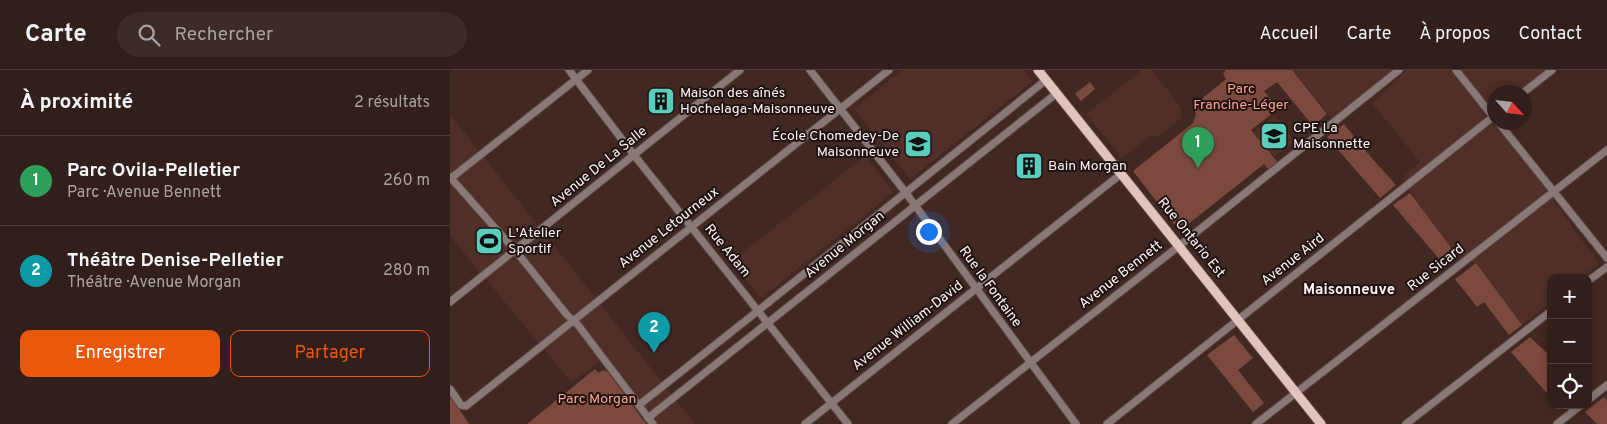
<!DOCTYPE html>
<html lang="fr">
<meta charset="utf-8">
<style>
:root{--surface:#321e1a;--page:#3d2b27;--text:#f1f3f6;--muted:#a8a2a2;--line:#4d3c39;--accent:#ea580c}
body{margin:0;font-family:Overpass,sans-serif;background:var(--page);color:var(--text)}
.controls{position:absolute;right:15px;bottom:15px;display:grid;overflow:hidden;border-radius:10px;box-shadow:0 2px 8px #0003}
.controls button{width:45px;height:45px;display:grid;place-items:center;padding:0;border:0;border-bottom:1px solid var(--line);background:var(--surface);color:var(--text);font:25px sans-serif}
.compass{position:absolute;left:1037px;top:15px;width:45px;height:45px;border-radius:50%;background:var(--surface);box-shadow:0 2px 8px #0003;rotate:117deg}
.you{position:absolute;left:478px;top:161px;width:18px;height:18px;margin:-12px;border:4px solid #fff;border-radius:50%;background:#1a73e8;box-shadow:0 0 0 8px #1a73e833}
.badge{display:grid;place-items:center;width:32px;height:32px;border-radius:50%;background:var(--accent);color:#fff;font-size:16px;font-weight:700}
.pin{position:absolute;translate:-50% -41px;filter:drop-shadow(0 1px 2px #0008)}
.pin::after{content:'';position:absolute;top:26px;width:18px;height:15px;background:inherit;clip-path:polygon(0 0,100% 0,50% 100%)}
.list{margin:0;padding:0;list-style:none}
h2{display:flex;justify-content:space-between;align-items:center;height:65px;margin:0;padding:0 20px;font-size:21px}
h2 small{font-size:16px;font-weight:400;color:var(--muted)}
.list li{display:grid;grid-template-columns:32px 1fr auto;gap:15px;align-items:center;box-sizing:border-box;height:90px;padding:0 20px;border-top:1px solid var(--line)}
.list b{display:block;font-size:19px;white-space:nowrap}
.list p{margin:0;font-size:16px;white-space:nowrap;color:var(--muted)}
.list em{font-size:16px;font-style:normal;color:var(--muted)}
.actions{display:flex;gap:10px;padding:15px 20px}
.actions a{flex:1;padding:11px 0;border:1px solid var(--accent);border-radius:10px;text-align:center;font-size:18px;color:var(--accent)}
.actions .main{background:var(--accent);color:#fff}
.icon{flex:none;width:28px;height:28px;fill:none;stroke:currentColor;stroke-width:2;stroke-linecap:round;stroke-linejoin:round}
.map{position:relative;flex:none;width:1157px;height:354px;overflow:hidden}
header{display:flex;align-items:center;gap:30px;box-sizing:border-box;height:70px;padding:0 25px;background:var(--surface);border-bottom:1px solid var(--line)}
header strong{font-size:24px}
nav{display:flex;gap:28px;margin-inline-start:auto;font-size:18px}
.search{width:350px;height:45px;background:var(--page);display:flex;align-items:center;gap:12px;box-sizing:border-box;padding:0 18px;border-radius:28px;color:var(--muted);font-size:19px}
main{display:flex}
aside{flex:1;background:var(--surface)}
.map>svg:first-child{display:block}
.built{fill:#502f28}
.green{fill:#7c493e}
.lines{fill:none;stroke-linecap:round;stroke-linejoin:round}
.minor-casing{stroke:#5c443f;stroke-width:9}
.major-casing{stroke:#5c443f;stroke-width:11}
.minor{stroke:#887976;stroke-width:7}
.major{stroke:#e1c4bd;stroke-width:9}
.labels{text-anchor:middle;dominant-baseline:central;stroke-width:4;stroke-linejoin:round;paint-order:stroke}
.park-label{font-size:14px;fill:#fca492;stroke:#201412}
.poi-label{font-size:14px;fill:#fdf2f0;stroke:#201412;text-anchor:start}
.street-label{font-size:14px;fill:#fdf2f0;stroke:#201412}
.neighbourhood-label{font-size:15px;font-weight:bold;fill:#fdf2f0;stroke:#201412}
</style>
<header>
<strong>Carte</strong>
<div class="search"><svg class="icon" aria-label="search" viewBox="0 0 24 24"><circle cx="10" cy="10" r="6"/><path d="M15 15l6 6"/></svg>Rechercher</div>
<nav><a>Accueil</a><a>Carte</a><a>À propos</a><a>Contact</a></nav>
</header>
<main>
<aside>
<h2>À proximité<small>2 résultats</small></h2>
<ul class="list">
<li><span class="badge" style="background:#2e9e5b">1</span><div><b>Parc Ovila-Pelletier</b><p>Parc · Avenue Bennett</p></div><em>260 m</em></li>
<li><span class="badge" style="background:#0f9aa8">2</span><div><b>Théâtre Denise-Pelletier</b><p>Théâtre · Avenue Morgan</p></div><em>280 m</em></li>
</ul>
<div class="actions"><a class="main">Enregistrer</a><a>Partager</a></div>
</aside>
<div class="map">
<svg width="1157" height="354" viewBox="0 0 1157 354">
<rect width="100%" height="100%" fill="#422822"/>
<g class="built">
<polygon points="453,0 574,0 583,11 460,109 405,40 405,38"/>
<polygon points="692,0 702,0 730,36 732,45 730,49 706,68 702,64 672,88 636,44"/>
<polygon points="842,0 949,0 883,50"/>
<polygon points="957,0 1102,0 1074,22 1044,22 1044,52 1048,53 1149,194 1132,208 1101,208 1101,232 1072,255 1026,193 1007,186 962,125 953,107 970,92 922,33"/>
<polygon points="0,44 245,354 207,354 155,286 122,313 0,166"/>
<polygon points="825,45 845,71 824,87 804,62"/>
<polygon points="415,86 443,121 442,123 311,228 282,191"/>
</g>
<g class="green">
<polygon points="776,0 842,0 877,44 863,56 827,12 814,21 828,39 801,60 830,95 821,102 814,94 732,159 728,159 683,101 743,53 746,44 743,36 776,9 773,4"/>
<polygon points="640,12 645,19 631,31 625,24"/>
<polygon points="894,54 919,85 946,115 930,128 877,67"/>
<polygon points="960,123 1008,187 996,197 943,135"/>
<polygon points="1026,193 1072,255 1059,265 1034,232 1027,237 1005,209"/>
<polygon points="784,265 803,288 788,300 814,333 803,342 757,285"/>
<polygon points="1080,267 1101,287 1101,328 1061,282"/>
<polygon points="145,299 148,303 153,300 158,302 196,354 77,354"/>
<polygon points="0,325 19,354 0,354"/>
<polygon points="1154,327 1157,331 1157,354 1147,354 1135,342"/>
</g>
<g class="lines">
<g class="minor-casing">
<g id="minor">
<polyline points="119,0 184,85 398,354"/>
<polyline points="360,0 456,123 626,354"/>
<polyline points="1006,0 1044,48"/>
<polyline points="1074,22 1102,0"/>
<polyline points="1048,52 1157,188"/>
<polyline points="0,107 69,185 117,245 128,255 203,354"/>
<polyline points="0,109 138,0"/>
<polyline points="1138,211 1157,197"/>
<polyline points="0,232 290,0"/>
<polyline points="0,319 11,335 16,336 439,0"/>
<polyline points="1138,330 1157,315"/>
<polyline points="189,335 304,244 596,10"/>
<polyline points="198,348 607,23"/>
<polyline points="355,354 671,104"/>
<polyline points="502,354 729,176 949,0"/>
<polyline points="657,354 1044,46"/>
<polyline points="806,354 1157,80"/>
<polyline points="956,354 1101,241"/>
<polyline points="1107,354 1131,335"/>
</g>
</g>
<g class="major-casing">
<polyline id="major" points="588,0 871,354"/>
</g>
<use href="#minor" class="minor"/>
<use href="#major" class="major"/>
</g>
<defs>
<g id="building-square" transform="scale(1.4375)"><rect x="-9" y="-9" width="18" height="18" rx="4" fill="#5acebd" stroke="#201412"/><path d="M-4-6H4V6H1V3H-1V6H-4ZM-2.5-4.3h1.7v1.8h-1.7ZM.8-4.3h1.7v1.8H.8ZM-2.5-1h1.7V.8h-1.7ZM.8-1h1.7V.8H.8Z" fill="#111"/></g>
<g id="school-square" transform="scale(1.4375)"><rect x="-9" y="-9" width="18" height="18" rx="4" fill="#5acebd" stroke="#201412"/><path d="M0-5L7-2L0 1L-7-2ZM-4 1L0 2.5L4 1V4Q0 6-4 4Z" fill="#111"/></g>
<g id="stadium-square" transform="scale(1.4375)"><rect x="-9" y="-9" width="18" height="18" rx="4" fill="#5acebd" stroke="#201412"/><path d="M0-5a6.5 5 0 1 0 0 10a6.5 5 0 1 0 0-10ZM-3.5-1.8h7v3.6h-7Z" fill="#111"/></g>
</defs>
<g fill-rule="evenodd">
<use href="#building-square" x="211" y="31"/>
<use href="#school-square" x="824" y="66"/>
<use href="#school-square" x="468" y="74"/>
<use href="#building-square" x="579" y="96"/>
<use href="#stadium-square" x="39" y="171"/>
</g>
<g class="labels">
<g class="park-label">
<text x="791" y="19">Parc<tspan x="791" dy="16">Francine-Léger</tspan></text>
<text x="147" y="329">Parc Morgan</text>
</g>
<g class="poi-label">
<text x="230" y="23">Maison des aînés<tspan x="230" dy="16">Hochelaga-Maisonneuve</tspan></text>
<text x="843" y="58">CPE La<tspan x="843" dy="16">Maisonnette</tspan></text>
<text x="449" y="66" text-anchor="end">École Chomedey-De<tspan x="449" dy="16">Maisonneuve</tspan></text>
<text x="598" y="96">Bain Morgan</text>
<text x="58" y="163">L'Atelier<tspan x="58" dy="16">Sportif</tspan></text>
</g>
<g class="street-label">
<text transform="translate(149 97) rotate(-39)">Avenue De La Salle</text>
<text transform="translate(219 158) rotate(-38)">Avenue Letourneux</text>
<text transform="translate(741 168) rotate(51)">Rue Ontario Est</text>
<text transform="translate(395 175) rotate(-39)">Avenue Morgan</text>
<text transform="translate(277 181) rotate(51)">Rue Adam</text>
<text transform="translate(843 190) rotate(-38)">Avenue Aird</text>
<text transform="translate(986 198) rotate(-38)">Rue Sicard</text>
<text transform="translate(671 205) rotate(-38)">Avenue Bennett</text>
<text transform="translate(540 217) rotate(54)">Rue la Fontaine</text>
<text transform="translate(458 256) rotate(-38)">Avenue William-David</text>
</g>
<g class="neighbourhood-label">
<text x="899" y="220">Maisonneuve</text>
</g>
</g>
</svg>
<div class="controls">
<button>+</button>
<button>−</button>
<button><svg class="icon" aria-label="locate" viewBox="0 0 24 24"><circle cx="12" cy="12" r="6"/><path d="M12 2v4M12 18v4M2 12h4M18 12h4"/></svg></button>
</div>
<svg class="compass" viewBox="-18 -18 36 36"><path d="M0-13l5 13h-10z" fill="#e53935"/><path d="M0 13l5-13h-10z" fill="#a8a2a2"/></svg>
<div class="you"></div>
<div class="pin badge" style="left:748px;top:98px;background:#2e9e5b">1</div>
<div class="pin badge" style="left:204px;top:283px;background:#0f9aa8">2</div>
</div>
</main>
